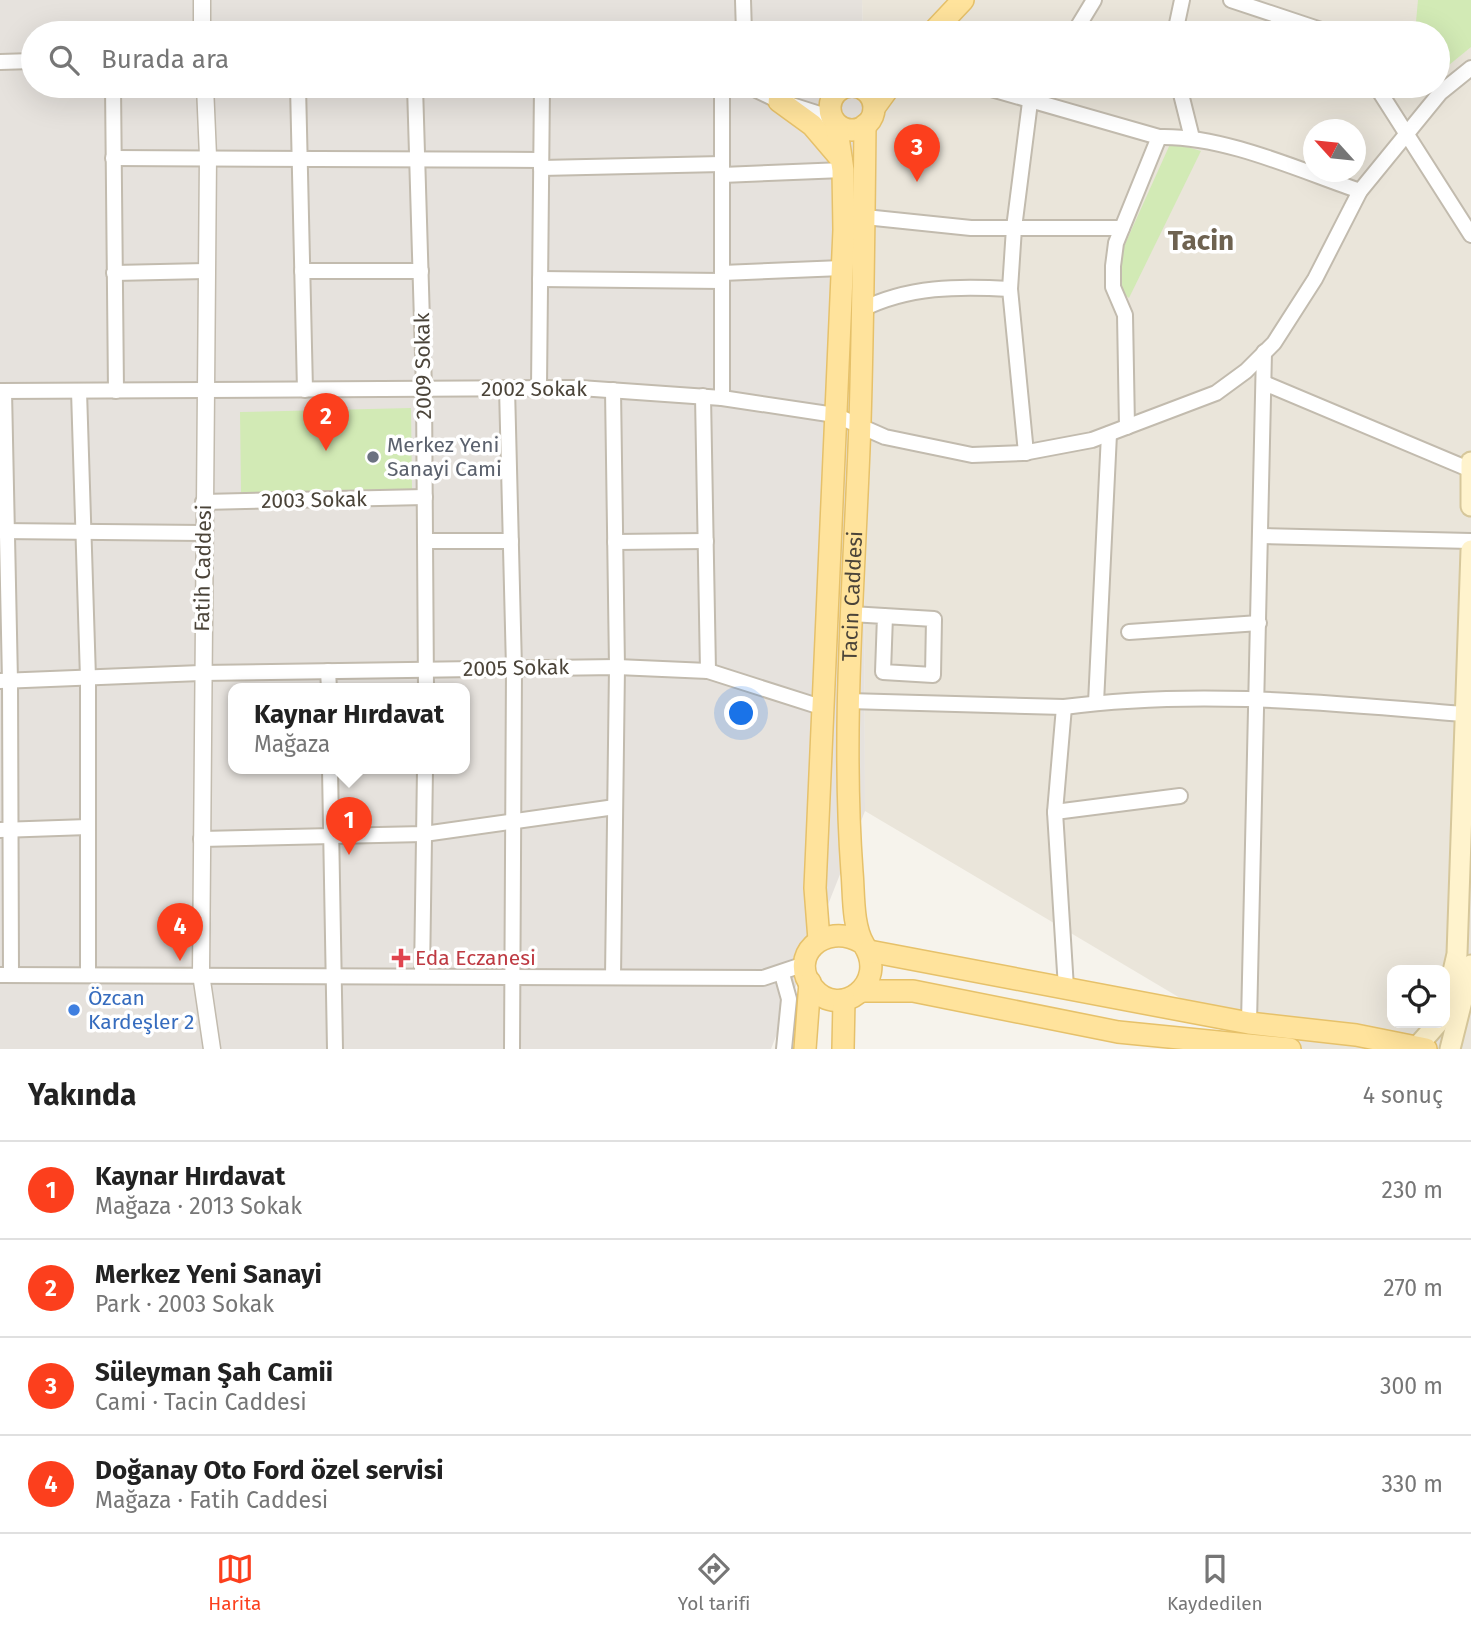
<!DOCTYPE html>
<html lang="tr">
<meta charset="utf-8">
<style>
:root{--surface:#fff;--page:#f6f6f6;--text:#222;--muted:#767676;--line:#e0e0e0;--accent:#fc3f1d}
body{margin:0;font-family:"Fira Sans",sans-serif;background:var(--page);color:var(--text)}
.controls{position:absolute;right:21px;bottom:21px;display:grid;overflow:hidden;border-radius:14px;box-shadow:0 7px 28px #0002}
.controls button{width:63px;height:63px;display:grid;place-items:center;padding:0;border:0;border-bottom:2px solid var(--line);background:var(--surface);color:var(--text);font:35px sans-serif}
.compass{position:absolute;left:1303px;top:119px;width:63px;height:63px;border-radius:50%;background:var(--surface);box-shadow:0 7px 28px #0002;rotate:297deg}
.you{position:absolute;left:742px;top:714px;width:24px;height:24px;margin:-18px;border:5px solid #fff;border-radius:50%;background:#1a73e8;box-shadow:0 0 0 10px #1a73e833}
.badge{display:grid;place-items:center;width:46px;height:46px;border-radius:50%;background:var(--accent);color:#fff;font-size:23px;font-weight:700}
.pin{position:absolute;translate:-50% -58px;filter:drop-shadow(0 2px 4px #0008)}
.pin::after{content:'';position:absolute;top:37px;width:24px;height:21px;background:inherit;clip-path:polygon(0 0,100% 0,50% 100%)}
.popup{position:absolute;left:228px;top:683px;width:242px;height:91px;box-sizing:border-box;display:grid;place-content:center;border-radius:14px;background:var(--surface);filter:drop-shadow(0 2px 5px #0005);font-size:23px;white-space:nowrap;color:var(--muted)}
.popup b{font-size:26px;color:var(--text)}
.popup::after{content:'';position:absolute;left:50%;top:100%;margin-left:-14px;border:14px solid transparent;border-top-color:var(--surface)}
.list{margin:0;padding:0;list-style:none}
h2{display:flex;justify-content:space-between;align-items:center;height:91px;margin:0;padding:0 28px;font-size:30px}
h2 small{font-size:23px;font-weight:400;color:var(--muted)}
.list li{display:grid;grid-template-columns:46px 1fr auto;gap:21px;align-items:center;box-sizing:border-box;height:98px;padding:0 28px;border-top:2px solid var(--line)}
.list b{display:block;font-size:26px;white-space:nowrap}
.list p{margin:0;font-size:23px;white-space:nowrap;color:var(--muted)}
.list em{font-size:23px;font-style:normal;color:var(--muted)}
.icon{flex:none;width:38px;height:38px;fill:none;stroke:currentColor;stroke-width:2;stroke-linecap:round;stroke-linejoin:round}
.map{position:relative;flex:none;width:1471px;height:1049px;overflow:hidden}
.search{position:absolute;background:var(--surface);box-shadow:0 7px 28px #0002;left:21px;right:21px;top:21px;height:77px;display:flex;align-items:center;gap:18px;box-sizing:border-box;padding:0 24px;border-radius:38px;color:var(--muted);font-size:26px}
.sheet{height:483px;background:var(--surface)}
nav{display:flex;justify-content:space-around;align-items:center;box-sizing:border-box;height:98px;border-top:2px solid var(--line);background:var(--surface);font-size:19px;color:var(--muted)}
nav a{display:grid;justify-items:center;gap:4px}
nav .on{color:var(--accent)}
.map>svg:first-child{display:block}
.residential{fill:#eae5da;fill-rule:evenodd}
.industrial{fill:#e6e2dd;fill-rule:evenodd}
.green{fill:#d2eab5}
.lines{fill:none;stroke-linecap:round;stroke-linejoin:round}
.minor-casing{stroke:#c2bbae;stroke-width:18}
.tertiary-casing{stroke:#c2bbae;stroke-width:19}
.secondary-casing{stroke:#d6c79b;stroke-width:23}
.primary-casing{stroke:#e6c16a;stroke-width:24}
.minor{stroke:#fff;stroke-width:14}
.tertiary{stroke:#fff;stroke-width:16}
.secondary{stroke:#fff3cd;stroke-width:19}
.primary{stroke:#ffe39c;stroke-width:21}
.worship-dot{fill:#6b7280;stroke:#fff;stroke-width:2.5}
.health-dot{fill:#e0444e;stroke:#fff;stroke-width:2.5}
.shop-dot{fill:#3f7fe0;stroke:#fff;stroke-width:2.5}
.labels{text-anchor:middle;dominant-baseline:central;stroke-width:7;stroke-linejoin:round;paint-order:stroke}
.street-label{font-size:21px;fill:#4b4439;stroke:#fff}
.worship-label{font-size:21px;fill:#5b616d;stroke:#fff;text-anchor:start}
.health-label{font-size:21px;fill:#be3a42;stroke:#fff;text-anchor:start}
.shop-label{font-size:21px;fill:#366cbe;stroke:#fff;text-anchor:start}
.district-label{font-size:28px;font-weight:bold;fill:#6e6250;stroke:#fff}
</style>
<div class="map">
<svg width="1471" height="1049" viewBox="0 0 1471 1049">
<rect width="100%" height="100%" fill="#f6f3ec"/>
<path class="residential" d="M862 0H1471V1049H1266L865 811 863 86H1438V33H863ZM1314 130H1356V172H1314ZM1392 970H1445V1023H1392Z"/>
<path class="industrial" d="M0 0H862L863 33H33V86H863L865 811 771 1049H0ZM233 689H464V769H233Z"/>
<g class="green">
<polygon points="1418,0 1471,0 1471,47 1438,74 1438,33 1415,33"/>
<polygon points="1171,142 1201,151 1129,298 1121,292 1121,253"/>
<polygon points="411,408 412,489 241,493 240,412"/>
</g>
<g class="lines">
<g class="minor-casing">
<g id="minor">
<polyline points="743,0 744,33"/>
<polyline points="1231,0 1330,33"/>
<polyline points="1074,33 1094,0"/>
<polyline points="1175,33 1182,0"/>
<polyline points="0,62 33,61"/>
<polyline points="113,86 116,391"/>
<polyline points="298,86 305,390"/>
<polyline points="415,86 424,389 426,689"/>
<polyline points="722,86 722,398"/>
<polyline points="748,86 779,101 832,118"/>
<polyline points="796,86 840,89"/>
<path d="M981 86 1159 137C1223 135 1299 170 1360 191"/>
<polyline points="1179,86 1192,138"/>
<polyline points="1376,86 1471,235"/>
<polyline points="113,158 541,160"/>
<polyline points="541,168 722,164"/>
<polyline points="722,175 843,170"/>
<polyline points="865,217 971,228 1122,228"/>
<polyline points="302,271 421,271"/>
<polyline points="114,273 206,271"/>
<polyline points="722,273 842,268"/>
<polyline points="540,279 722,281"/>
<polyline points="1010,289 1014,228 1030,102 1041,86"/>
<path d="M861 310C908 286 959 286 1010 289L1026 453"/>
<polyline points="1264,383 1471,470"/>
<polyline points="507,388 514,668 512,1049"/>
<polyline points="539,388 542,86"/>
<polyline points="0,391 580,388 722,398 835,415 885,437 972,455 1023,453 1092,440 1216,393 1246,371 1274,343 1315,279 1360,191 1440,93 1471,68"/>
<polyline points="4,391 10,681 11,975"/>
<polyline points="79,391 88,678 88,974"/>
<polyline points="703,396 708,671"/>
<polyline points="1127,427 1125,315 1113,287 1113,266 1116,243 1159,137"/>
<polyline points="203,502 425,497"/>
<polyline points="0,531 203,533"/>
<polyline points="1261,536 1471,541"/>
<polyline points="425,541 511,541"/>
<polyline points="615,542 706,541"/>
<polyline points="851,614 934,619 933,675 883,672 885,616"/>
<polyline points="1129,632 1259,623"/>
<polyline points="328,671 329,689"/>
<polyline points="0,681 201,673 617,667 708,671 824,708"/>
<path d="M848 701 1064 707C1197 689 1331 703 1464 714"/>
<polyline points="1096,703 1109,434"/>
<polyline points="1064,707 1055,812 1066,988"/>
<polyline points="330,769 335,1049"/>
<polyline points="1055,812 1180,796"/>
<polyline points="0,830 88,827"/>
<polyline points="201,839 424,834 615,807"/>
<polyline points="782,974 789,999 784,1049"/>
<polyline points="0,975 763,978 805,964"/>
<polyline points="422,975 425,769"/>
<polyline points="613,977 617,667 613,390"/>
<polyline points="1249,1023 1264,352"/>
</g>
</g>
<g class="tertiary-casing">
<g id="tertiary">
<polyline points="202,33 202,0"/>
<polyline points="205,86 208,156 201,974 212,1049"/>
</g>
</g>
<g class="secondary-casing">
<g id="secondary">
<polyline points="1471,462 1471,506"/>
<polyline points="1445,1006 1457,954 1471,550"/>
<polyline points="1415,1049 1438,1023"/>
<polyline points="1450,1049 1471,965"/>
</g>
</g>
<g class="primary-casing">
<g id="primary">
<polyline points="932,33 963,0"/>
<circle cx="852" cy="108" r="22"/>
<polyline points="779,101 812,125 841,159"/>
<polyline points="874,108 890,86"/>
<polyline points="819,940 815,888 844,230 843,170 836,124"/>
<path id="s1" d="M861 942C824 921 787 957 813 988 840 1021 889 983 864 945 852 926 854 893 852 872 841 722 855 572 860 422 863 323 864 224 865 125"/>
<polyline points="869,951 1249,1023 1356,1035 1426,1049"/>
<polyline points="863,991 913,991 1118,1032 1290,1049"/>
<polyline points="805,1049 810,982"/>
<polyline points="843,1049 844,1000"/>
</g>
</g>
<use href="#minor" class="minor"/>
<use href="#tertiary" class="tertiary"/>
<use href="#secondary" class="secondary"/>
<use href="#primary" class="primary"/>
</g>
<circle class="worship-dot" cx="373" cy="457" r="7"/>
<path class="health-dot" d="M397.5 947.5h7v7h7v7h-7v7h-7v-7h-7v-7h7z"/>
<circle class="shop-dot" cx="74" cy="1010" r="7"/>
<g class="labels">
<g class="street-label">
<text transform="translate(423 366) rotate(-91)">2009 Sokak</text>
<text x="534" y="389">2002 Sokak</text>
<text transform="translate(314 500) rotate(-1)">2003 Sokak</text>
<text transform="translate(203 568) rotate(-89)">Fatih Caddesi</text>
<text stroke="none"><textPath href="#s1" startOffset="553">Tacin Caddesi</textPath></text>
<text transform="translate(516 668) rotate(-1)">2005 Sokak</text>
</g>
<g class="worship-label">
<text x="387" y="445">Merkez Yeni<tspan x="387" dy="24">Sanayi Cami</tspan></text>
</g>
<g class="health-label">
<text x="415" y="958">Eda Eczanesi</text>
</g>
<g class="shop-label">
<text x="88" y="998">Özcan<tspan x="88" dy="24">Kardeşler 2</tspan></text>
</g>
<g class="district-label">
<text x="1201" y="240">Tacin</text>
</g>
</g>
</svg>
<div class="controls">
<button><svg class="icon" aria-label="locate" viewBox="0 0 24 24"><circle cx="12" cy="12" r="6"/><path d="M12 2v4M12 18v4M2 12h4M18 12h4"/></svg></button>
</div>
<svg class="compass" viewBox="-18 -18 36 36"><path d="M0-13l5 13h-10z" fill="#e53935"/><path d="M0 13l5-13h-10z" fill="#767676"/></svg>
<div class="you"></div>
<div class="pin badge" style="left:349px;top:855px">1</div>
<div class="popup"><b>Kaynar Hırdavat</b>Mağaza</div>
<div class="pin badge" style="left:326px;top:451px">2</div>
<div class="pin badge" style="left:917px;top:182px">3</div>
<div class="pin badge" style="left:180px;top:961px">4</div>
<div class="search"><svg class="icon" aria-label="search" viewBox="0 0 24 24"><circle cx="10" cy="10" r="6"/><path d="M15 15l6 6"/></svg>Burada ara</div>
</div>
<section class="sheet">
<h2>Yakında<small>4 sonuç</small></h2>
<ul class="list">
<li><span class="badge">1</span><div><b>Kaynar Hırdavat</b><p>Mağaza · 2013 Sokak</p></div><em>230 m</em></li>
<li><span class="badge">2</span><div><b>Merkez Yeni Sanayi</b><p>Park · 2003 Sokak</p></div><em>270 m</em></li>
<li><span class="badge">3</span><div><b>Süleyman Şah Camii</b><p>Cami · Tacin Caddesi</p></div><em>300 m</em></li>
<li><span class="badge">4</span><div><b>Doğanay Oto Ford özel servisi</b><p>Mağaza · Fatih Caddesi</p></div><em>330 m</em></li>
</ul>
</section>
<nav>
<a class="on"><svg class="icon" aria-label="map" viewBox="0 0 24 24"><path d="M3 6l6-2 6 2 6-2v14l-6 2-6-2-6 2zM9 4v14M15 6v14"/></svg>Harita</a>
<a><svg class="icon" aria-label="directions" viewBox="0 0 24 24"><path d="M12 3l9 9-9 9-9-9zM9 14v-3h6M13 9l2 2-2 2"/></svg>Yol tarifi</a>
<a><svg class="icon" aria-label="saved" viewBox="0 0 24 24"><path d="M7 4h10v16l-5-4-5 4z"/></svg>Kaydedilen</a>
</nav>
